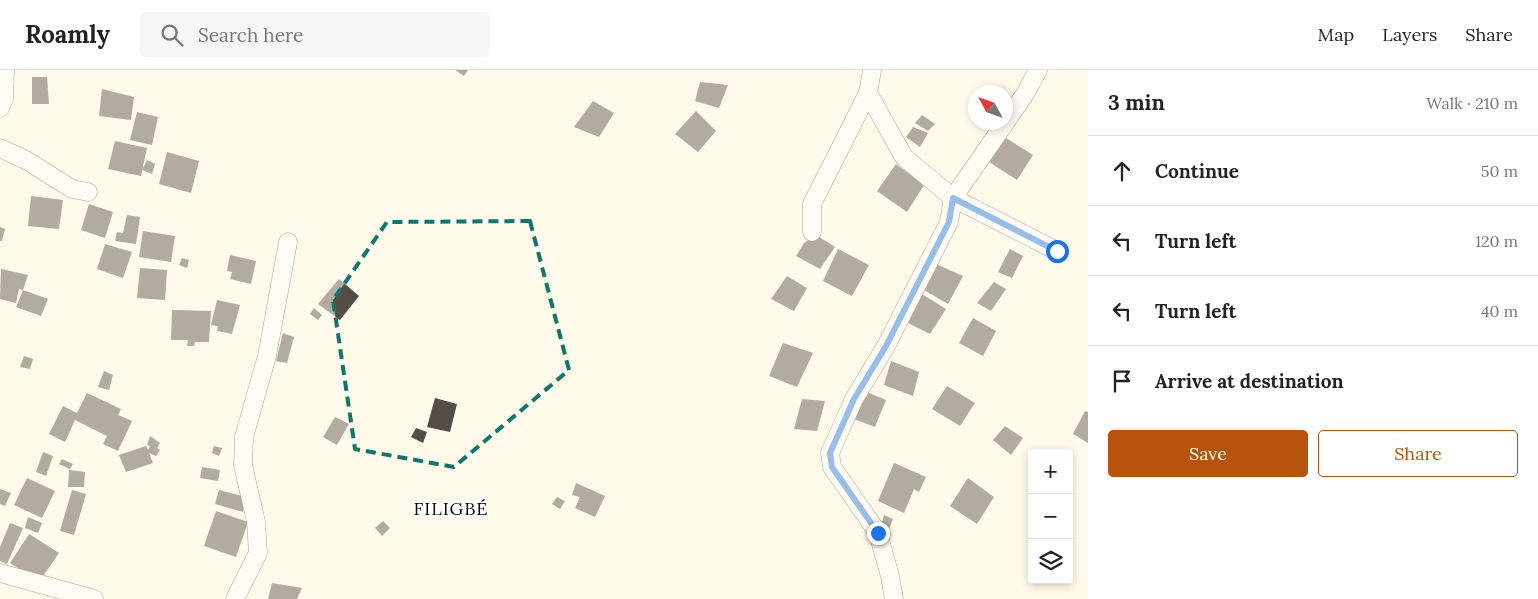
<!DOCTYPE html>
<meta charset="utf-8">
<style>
:root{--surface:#fff;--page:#f6f6f6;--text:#222;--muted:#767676;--line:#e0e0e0;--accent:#b45309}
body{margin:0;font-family:Lora,serif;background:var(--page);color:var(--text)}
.controls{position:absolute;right:15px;bottom:15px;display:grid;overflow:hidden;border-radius:5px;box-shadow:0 2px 8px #0003}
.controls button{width:45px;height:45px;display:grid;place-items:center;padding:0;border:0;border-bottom:1px solid var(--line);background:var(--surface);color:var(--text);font:25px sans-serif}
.compass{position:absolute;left:968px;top:15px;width:45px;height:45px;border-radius:50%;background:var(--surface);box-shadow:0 2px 8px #0003;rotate:310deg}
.stop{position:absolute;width:15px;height:15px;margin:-11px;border:4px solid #1a73e8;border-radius:50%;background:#fff}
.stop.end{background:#1a73e8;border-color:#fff;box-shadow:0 1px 5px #0008}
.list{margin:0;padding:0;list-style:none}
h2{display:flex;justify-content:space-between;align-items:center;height:65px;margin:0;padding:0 20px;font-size:21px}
h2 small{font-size:16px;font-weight:400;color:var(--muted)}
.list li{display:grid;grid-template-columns:32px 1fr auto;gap:15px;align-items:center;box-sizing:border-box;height:70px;padding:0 20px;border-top:1px solid var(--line)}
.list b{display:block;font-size:19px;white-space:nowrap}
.list em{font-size:16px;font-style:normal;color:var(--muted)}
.actions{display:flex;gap:10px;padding:15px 20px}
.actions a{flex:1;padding:11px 0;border:1px solid var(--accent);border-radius:5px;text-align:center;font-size:18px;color:var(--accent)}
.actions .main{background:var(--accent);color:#fff}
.icon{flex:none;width:28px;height:28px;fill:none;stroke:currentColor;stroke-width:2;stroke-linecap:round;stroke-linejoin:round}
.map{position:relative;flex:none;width:1088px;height:529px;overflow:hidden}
header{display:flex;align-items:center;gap:30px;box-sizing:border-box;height:70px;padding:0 25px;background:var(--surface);border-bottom:1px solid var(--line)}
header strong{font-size:24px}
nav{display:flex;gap:28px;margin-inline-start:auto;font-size:18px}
.search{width:350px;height:45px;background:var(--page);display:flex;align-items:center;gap:12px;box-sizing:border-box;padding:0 18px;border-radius:5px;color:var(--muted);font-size:19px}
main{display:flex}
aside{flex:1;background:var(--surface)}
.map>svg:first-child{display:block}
.building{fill:#554c47}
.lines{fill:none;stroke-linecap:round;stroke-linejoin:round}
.street-casing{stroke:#3f3f3f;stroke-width:19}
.street{stroke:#fff;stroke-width:18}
.route{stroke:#1a73e8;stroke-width:6}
.marked{fill:none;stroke:#0f766e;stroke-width:4;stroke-dasharray:10 6;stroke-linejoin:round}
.labels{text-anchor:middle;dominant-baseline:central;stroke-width:5;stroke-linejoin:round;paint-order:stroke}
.quarter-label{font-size:18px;letter-spacing:1px;fill:#0c0c0c;stroke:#fff}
</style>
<header>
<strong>Roamly</strong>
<div class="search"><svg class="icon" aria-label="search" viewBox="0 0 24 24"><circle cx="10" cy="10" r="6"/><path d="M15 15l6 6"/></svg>Search here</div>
<nav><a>Map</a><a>Layers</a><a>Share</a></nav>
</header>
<main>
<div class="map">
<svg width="1088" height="529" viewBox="0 0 1088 529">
<rect width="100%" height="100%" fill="#fffaea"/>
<g class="building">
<polygon points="455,0 468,0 464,6"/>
<polygon points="32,7 47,7 49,34 32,34"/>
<polygon points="700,12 728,15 719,38 695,31"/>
<polygon points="102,19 134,27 131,50 99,46"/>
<polygon points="593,31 614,43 599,67 574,57"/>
<polygon points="696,41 716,61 698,82 675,64"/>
<polygon points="137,42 158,47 152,75 130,70"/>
<polygon points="922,45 935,54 928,61 915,53"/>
<polygon points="913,57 928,63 920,77 906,67"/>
<polygon points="1006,68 1033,85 1017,110 989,92"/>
<polygon points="115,71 147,78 141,106 108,99"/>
<polygon points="167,82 199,91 191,123 159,114"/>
<polygon points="147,90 155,94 152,104 142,100"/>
<polygon points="896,94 924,115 907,142 877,121"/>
<polygon points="31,126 63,130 59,159 28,156"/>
<polygon points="89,134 113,142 105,168 81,160"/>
<polygon points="127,145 140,147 136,174 115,171 117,162 123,163"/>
<polygon points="0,157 5,159 2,171 0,171"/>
<polygon points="143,161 175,166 171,192 139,187"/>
<polygon points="816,165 835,177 820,199 796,186 804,173"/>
<polygon points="105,174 132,182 123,208 97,199"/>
<polygon points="838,179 869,195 852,226 823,211"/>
<polygon points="1010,179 1023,186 1012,208 998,202"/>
<polygon points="230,185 256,191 251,214 230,209 232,202 227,201"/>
<polygon points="182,188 189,190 187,198 179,195"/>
<polygon points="936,194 963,206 948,234 924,220"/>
<polygon points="140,198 167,200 165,230 137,228"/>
<polygon points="1,199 28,205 23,220 19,219 16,233 0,229"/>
<polygon points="787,206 807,218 794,241 771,229"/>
<polygon points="339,209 359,226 340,250 318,234"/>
<polygon points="994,212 1006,219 991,241 977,233"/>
<polygon points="23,220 48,229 41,246 16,237"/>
<polygon points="922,224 946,239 930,264 906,252"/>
<polygon points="217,230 240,235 232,264 217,261 218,256 211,255"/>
<polygon points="314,238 322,245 318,250 310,244"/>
<polygon points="172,240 211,241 209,272 195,272 194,276 187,276 188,270 171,270"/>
<polygon points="973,248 996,261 983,286 959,273"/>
<polygon points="283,263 294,267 287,293 276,291"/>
<polygon points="783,273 813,283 797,317 769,306"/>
<polygon points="24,286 33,289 30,299 20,297"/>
<polygon points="891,291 919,302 913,326 884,315"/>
<polygon points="104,301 113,305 109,320 98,317"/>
<polygon points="947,316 975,333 960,356 932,339"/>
<polygon points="867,322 886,330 875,357 854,349"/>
<polygon points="87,323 121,339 118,345 132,351 118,381 103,374 107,366 75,350 65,372 49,364 63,336 77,343"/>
<polygon points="435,328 457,334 450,362 427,357"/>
<polygon points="802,329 825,331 817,361 794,359"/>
<polygon points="1085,341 1088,342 1088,373 1073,364"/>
<polygon points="335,347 349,354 337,375 323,367"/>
<polygon points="1005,356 1023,368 1011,385 993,370"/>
<polygon points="416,358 427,362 423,373 411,367"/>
<polygon points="150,366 160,373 157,378 160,380 156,386 149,383 153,393 126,402 119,385 146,376 148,380 150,376 147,375"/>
<polygon points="214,376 222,378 219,386 212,383"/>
<polygon points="43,382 53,386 46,406 36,402"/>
<polygon points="62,389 73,394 70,399 59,394"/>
<polygon points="894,393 926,407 919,422 914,419 904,443 878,431"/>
<polygon points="202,397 220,400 218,411 200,408"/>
<polygon points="69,400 85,402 84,417 68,417"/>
<polygon points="27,408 55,421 42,448 14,435"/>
<polygon points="968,408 994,427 977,454 950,436"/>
<polygon points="576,413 605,426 595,447 575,438 580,427 572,425"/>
<polygon points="0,419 11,423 5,436 0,434"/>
<polygon points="72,420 86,424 74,465 60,461"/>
<polygon points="219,420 246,427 243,442 215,434"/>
<polygon points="557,427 565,431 560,439 552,434"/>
<polygon points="216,441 248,452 236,487 204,476"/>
<polygon points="884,445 893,449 889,459 881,456"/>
<polygon points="28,447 42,453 38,463 25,458"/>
<polygon points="383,451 390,458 382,466 375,458"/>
<polygon points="10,453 23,458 7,494 0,491 0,477"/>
<polygon points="29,464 59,483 39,512 10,493"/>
<polygon points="272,513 302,518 297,529 268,529"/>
</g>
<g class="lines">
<g class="street-casing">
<g id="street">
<polyline points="872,0 868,23 904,87 953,128 1057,181"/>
<polyline points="0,38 4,29 5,0"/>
<polyline points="0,78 26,90 72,119 88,122"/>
<polyline points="812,162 812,134 868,23"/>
<polyline points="0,503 94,529"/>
<polyline points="235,529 258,483 256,452 243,395 244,367 267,286 288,172"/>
<polyline points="894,529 890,506 878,463 832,397 830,383 854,329 886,276 949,152 953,128 1025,24 1038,0"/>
</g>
</g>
<use href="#street" class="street"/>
</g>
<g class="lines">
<polyline class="route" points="878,463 832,397 830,383 854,329 886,276 949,152 953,128 1057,181"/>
</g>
<path d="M0 0H1088V529H0ZM530 151 569 300 454 397 355 379 333 230 387 152Z" fill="#fffaea" fill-opacity=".55" fill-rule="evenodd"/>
<path class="marked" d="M530 151 569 300 454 397 355 379 333 230 387 152Z"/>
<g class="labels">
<g class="quarter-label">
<text x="451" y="438">FILIGBÉ</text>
</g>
</g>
</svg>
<div class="controls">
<button>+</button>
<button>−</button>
<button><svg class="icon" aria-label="layers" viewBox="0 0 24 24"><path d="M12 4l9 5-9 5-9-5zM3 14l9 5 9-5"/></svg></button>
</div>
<svg class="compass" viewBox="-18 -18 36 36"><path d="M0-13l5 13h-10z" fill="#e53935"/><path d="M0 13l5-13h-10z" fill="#767676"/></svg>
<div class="stop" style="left:1057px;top:181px"></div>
<div class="stop end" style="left:878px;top:463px"></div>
</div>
<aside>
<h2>3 min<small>Walk · 210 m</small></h2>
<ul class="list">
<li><svg class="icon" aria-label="ahead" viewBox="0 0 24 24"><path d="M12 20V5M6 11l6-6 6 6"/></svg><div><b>Continue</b></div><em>50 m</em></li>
<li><svg class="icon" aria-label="left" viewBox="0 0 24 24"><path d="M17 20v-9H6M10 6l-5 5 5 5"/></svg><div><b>Turn left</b></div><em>120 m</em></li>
<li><svg class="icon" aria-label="left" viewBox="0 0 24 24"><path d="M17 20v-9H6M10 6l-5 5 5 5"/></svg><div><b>Turn left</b></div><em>40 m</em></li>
<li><svg class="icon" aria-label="arrive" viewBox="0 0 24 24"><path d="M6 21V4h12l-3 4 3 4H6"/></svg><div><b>Arrive at destination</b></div></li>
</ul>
<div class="actions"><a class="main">Save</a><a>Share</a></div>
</aside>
</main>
